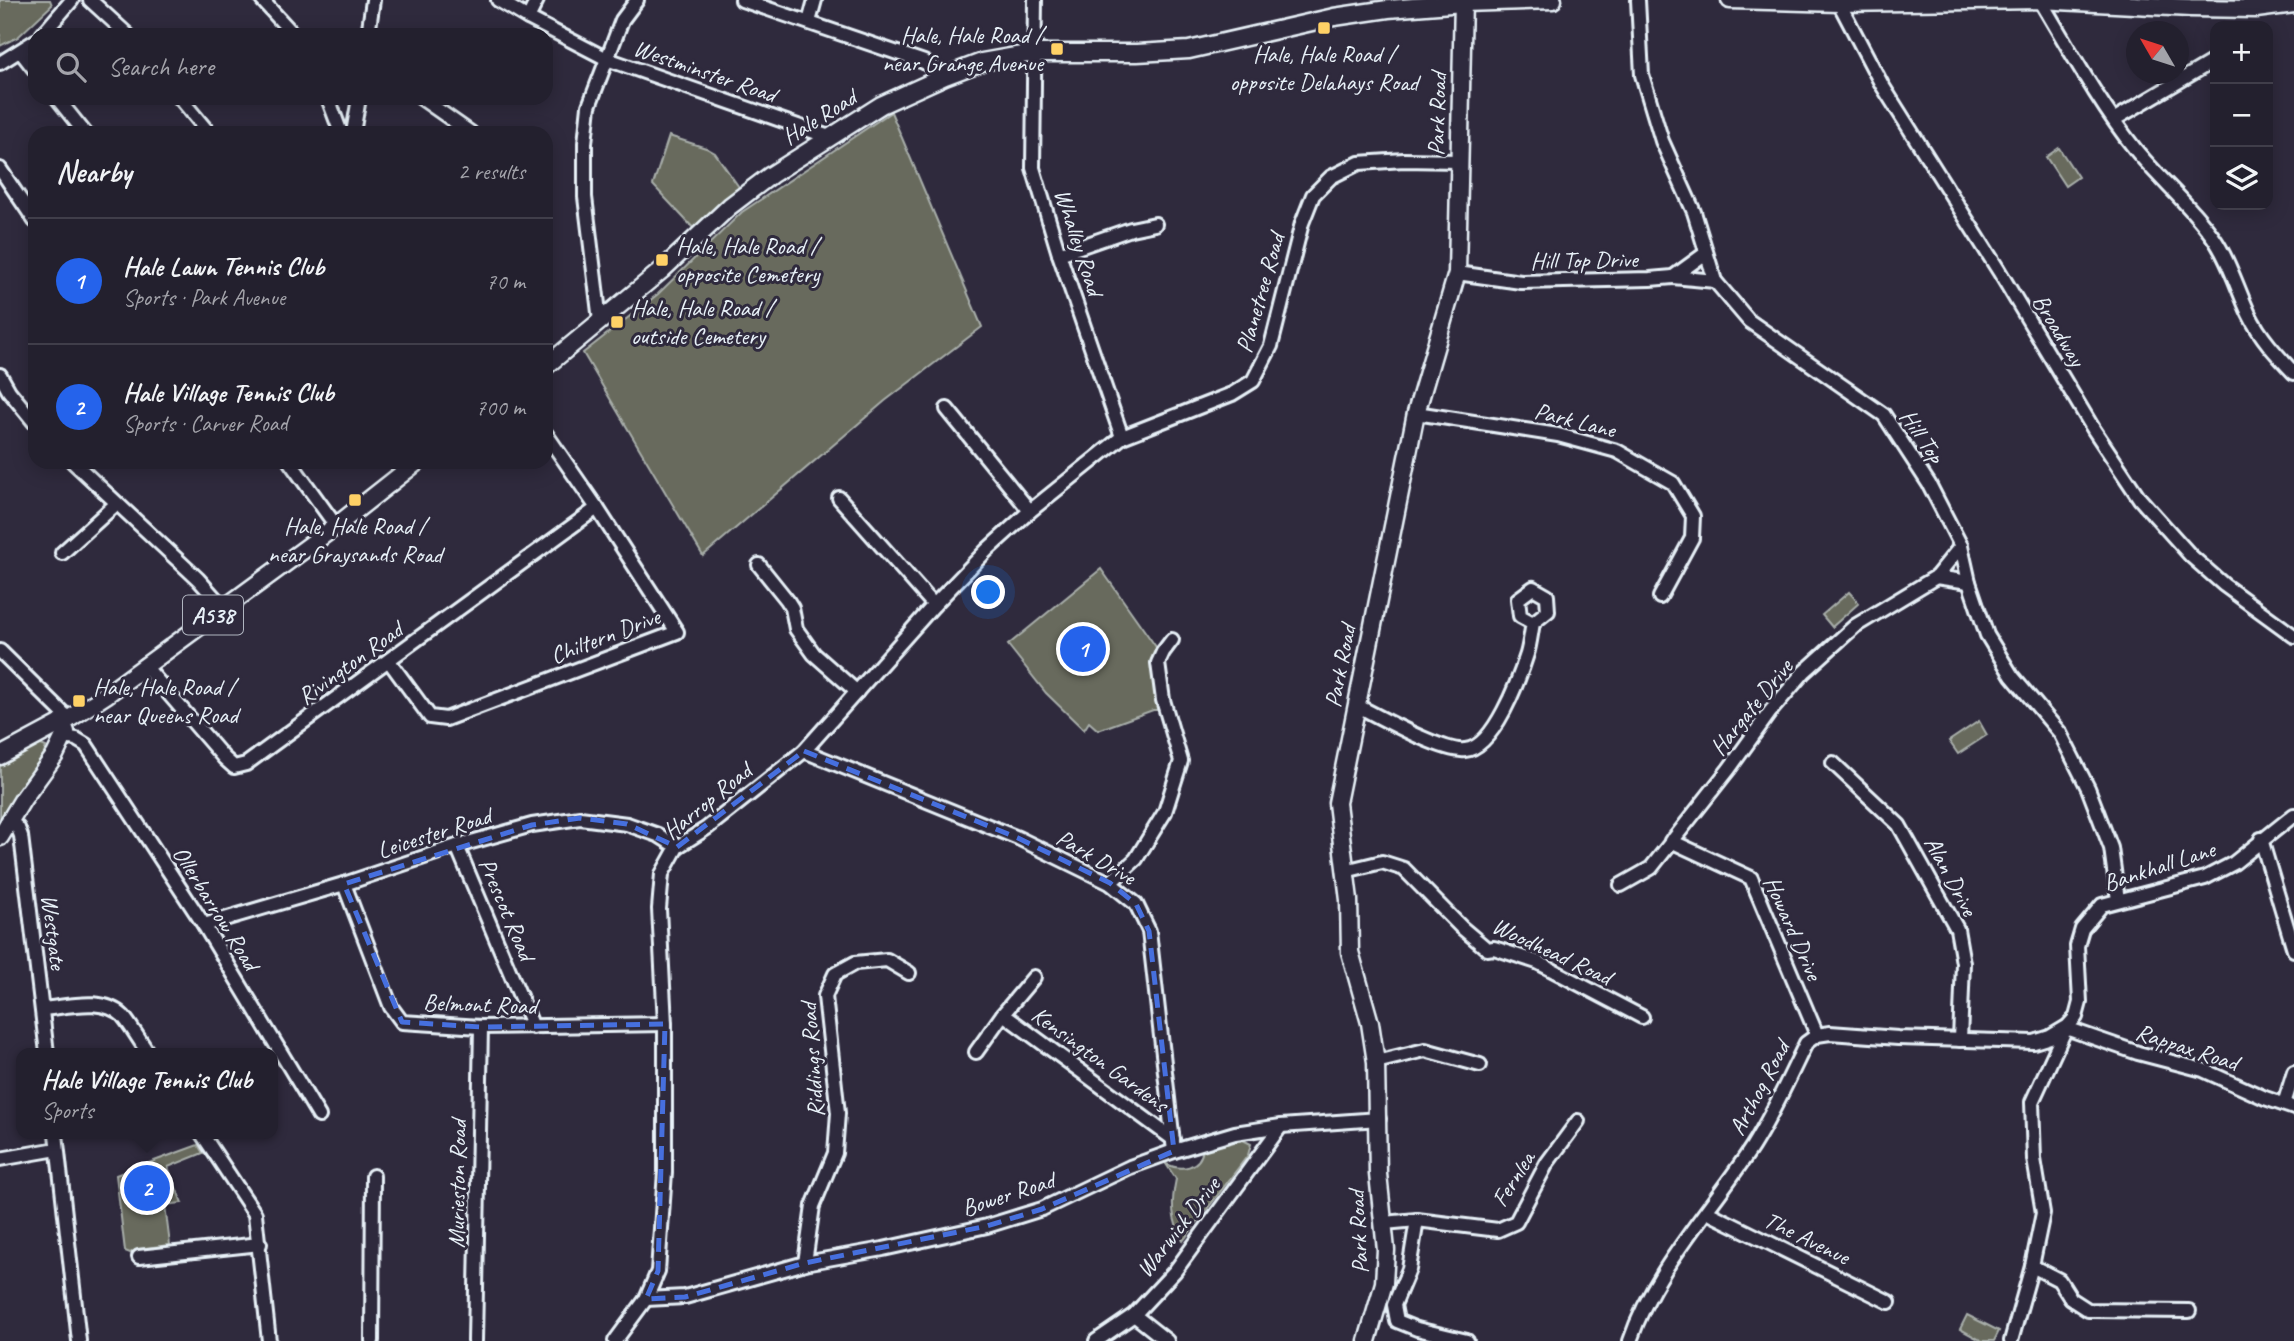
<!DOCTYPE html>
<meta charset="utf-8">
<style>
:root{--surface:#23202e;--page:#2f2d3a;--text:#f1f3f6;--muted:#a3a3aa;--line:#403e4a;--accent:#2563eb}
body{margin:0;font-family:Caveat,sans-serif;background:var(--page);color:var(--text)}
.controls{position:absolute;right:21px;top:21px;display:grid;overflow:hidden;border-radius:14px;box-shadow:0 4px 18px #0003}
.controls button{width:63px;height:63px;display:grid;place-items:center;padding:0;border:0;border-bottom:2px solid var(--line);background:var(--surface);color:var(--text);font:35px sans-serif}
.compass{position:absolute;left:2126px;top:21px;width:63px;height:63px;border-radius:50%;background:var(--surface);box-shadow:0 4px 18px #0003;rotate:309deg}
.you{position:absolute;left:989px;top:593px;width:24px;height:24px;margin:-18px;border:5px solid #fff;border-radius:50%;background:#1a73e8;box-shadow:0 0 0 10px #1a73e833}
.badge{display:grid;place-items:center;width:46px;height:46px;border-radius:50%;background:var(--accent);color:#fff;font-size:23px;font-weight:700}
.pin{position:absolute;translate:-50% -50%;border:4px solid #fff;box-shadow:0 2px 7px #0006}
.popup{position:absolute;left:16px;top:1048px;width:262px;height:91px;box-sizing:border-box;display:grid;place-content:center;border-radius:14px;background:var(--surface);filter:drop-shadow(0 2px 5px #0005);font-size:23px;white-space:nowrap;color:var(--muted)}
.popup b{font-size:26px;color:var(--text)}
.popup::after{content:'';position:absolute;left:50%;top:100%;margin-left:-14px;border:14px solid transparent;border-top-color:var(--surface)}
.list{margin:0;padding:0;list-style:none}
h2{display:flex;justify-content:space-between;align-items:center;height:91px;margin:0;padding:0 28px;font-size:30px}
h2 small{font-size:23px;font-weight:400;color:var(--muted)}
.list li{display:grid;grid-template-columns:46px 1fr auto;gap:21px;align-items:center;box-sizing:border-box;height:126px;padding:0 28px;border-top:2px solid var(--line)}
.list b{display:block;font-size:26px;white-space:nowrap}
.list p{margin:0;font-size:23px;white-space:nowrap;color:var(--muted)}
.list em{font-size:23px;font-style:normal;color:var(--muted)}
.icon{flex:none;width:38px;height:38px;fill:none;stroke:currentColor;stroke-width:2;stroke-linecap:round;stroke-linejoin:round}
.map{position:relative;flex:none;width:2294px;height:1341px;overflow:hidden}
.search{position:absolute;background:var(--surface);box-shadow:0 4px 18px #0003;left:28px;top:28px;width:525px;height:77px;display:flex;align-items:center;gap:18px;box-sizing:border-box;padding:0 24px;border-radius:21px;color:var(--muted);font-size:26px}
.panel{position:absolute;background:var(--surface);box-shadow:0 4px 18px #0003;left:28px;top:126px;width:525px;height:343px;border-radius:21px}
.map>svg:first-child{display:block}
.green{fill:#686b5d;stroke:#a8aeaa;stroke-width:2}
.lines{fill:none;stroke-linecap:round;stroke-linejoin:round}
.minor-casing{stroke:#e8f1f8;stroke-width:18}
.major-casing{stroke:#e8f1f8;stroke-width:21}
.minor{stroke:#2f2a3d;stroke-width:12}
.major{stroke:#2f2a3d;stroke-width:16}
.marked{fill:none;stroke:#466fde;stroke-width:5;stroke-dasharray:14 9;stroke-linejoin:round}
.poi-dot{fill:#ffd166;stroke:#2f2a3d;stroke-width:2.5}
.labels{text-anchor:middle;dominant-baseline:central;stroke-width:6;stroke-linejoin:round;paint-order:stroke}
.shield{fill:#2f2a3d;stroke:#b0b5c0;stroke-width:2}
.shield-label{font-size:23px;font-weight:bold;fill:#e8f1f8}
.poi-label{font-size:24px;fill:#e8f1f8;stroke:#2f2a3d;text-anchor:start}
.street-label{font-size:24px;fill:#e8f1f8;stroke:#2f2a3d}
</style>
<div class="map">
<svg width="2294" height="1341" viewBox="0 0 2294 1341">
<rect width="100%" height="100%" fill="#2f2a3d"/>
<filter id="ink" filterUnits="userSpaceOnUse"><feTurbulence type="fractalNoise" baseFrequency=".0143" numOctaves="2"/><feDisplacementMap in="SourceGraphic" scale="14" xChannelSelector="R" yChannelSelector="G"/><feConvolveMatrix kernelMatrix="1 2 1 2 8 2 1 2 1" color-interpolation-filters="sRGB"/></filter>
<g filter="url(#ink)">
<g class="green">
<polygon points="0,0 50,0 52,5 18,37 0,46"/>
<polygon points="891,112 982,327 885,401 703,556 583,353 658,294 742,212"/>
<polygon points="669,136 706,148 715,153 741,190 696,231 653,185"/>
<polygon points="2059,148 2078,177 2065,186 2046,157"/>
<polygon points="1101,569 1156,647 1152,674 1158,710 1153,710 1098,730 1089,722 1084,730 1046,693 1008,645"/>
<polygon points="1849,592 1859,603 1832,627 1822,615"/>
<polygon points="1979,721 1987,735 1958,754 1949,741"/>
<polygon points="39,744 46,747 44,754 0,818 0,766"/>
<path d="M1243 1140 1251 1144 1248 1155 1183 1241C1171 1219 1171 1203 1176 1179L1166 1164C1181 1171 1200 1169 1203 1149Z"/>
<polygon points="198,1145 203,1153 168,1167 182,1203 165,1205 170,1245 137,1249 130,1253 125,1251 116,1175"/>
<polygon points="1967,1315 1999,1331 1994,1341 1982,1341 1960,1329"/>
</g>
<g class="lines">
<g class="minor-casing">
<g id="minor">
<polyline points="90,0 128,35"/>
<polyline points="262,0 294,35"/>
<polyline points="498,0 528,18 607,59 829,137"/>
<polyline points="742,0 924,62 945,76"/>
<polyline points="1035,0 1033,168 1059,254 1122,437"/>
<polyline points="1638,0 1642,75 1662,141 1694,212 1715,281 1749,321 1884,415 1929,484 1961,546 1969,582 1987,635 2012,676 2060,733 2088,788 2111,848 2118,900"/>
<path d="M2040 0C2070 50 2099 104 2135 149 2160 180 2189 203 2213 237 2229 260 2237 288 2249 314 2260 337 2277 355 2294 373"/>
<polyline points="1839,3 1882,85 1999,271 2094,430 2140,499 2191,556 2224,585 2294,636"/>
<polyline points="528,18 537,0"/>
<polyline points="809,22 815,0"/>
<polyline points="42,35 72,0"/>
<polyline points="368,35 373,0"/>
<polyline points="21,52 35,70"/>
<polyline points="0,63 35,41"/>
<polyline points="57,98 85,133"/>
<polyline points="180,98 209,133"/>
<polyline points="328,98 341,133"/>
<polyline points="421,98 471,133"/>
<polyline points="2115,119 2215,60"/>
<polyline points="353,133 359,98"/>
<polyline points="0,169 35,221"/>
<polyline points="1059,254 1131,229 1155,224"/>
<polyline points="1457,273 1521,282 1650,279 1673,277 1706,253"/>
<polyline points="1673,277 1715,281"/>
<polyline points="600,321 585,197 585,143 589,106 622,20 637,0"/>
<polyline points="0,375 9,391 35,423"/>
<polyline points="947,409 1030,511"/>
<polyline points="1416,413 1558,435 1617,451 1673,483 1693,516 1692,538 1660,597"/>
<polyline points="73,462 198,579 223,607"/>
<polyline points="290,462 336,526"/>
<polyline points="839,498 934,605"/>
<polyline points="62,553 116,504"/>
<polyline points="759,565 787,600 792,608 796,629 814,654 857,692"/>
<polyline points="1936,577 1969,582"/>
<polyline points="0,651 69,719"/>
<polyline points="389,661 430,717 446,719 677,632 597,508 546,434"/>
<polyline points="144,665 224,758 234,767 246,764 597,508"/>
<path d="M1356 705C1378 716 1443 753 1465 750 1494 748 1519 679 1527 654 1530 644 1531 633 1533 623L1548 611 1547 596 1533 588 1518 599 1520 616 1533 623"/>
<polyline points="64,737 76,739 86,745 204,925 319,1116"/>
<polyline points="804,751 1018,838 1110,883 1136,904 1149,931 1174,1151"/>
<polyline points="1833,763 1899,825 1957,929 1963,963 1960,1040"/>
<polyline points="9,820 18,828 21,836 47,1053"/>
<polyline points="2261,839 2294,950"/>
<polyline points="1671,841 1751,878 1817,1035"/>
<polyline points="457,846 533,1027"/>
<polyline points="1345,871 1382,862 1404,869 1461,927 1487,949 1494,948 1537,962 1642,1017"/>
<polyline points="1110,883 1136,859 1165,812 1181,761 1163,700 1158,663 1163,652 1172,640"/>
<polyline points="344,884 391,1007 402,1022 481,1027 665,1024"/>
<polyline points="1621,885 1651,868 1729,769 1770,712 1804,672 1855,626 1936,577 1961,546"/>
<polyline points="204,925 344,884 457,846 532,825 580,818 627,824 658,835 677,847"/>
<path d="M43 1009C67 1007 103 996 123 1016 132 1027 140 1041 148 1053"/>
<polyline points="1003,1014 1173,1139"/>
<polyline points="2066,1028 2138,1053 2203,1070 2265,1098 2294,1108"/>
<polyline points="976,1052 1003,1014 1034,977"/>
<polyline points="1376,1062 1425,1050 1480,1065"/>
<polyline points="2284,1104 2294,1072"/>
<polyline points="56,1134 79,1341"/>
<polyline points="202,1134 255,1214 269,1341"/>
<polyline points="0,1159 57,1149"/>
<polyline points="1707,1212 1889,1302"/>
<polyline points="1417,1220 1409,1269 1394,1305 1397,1321 1417,1329 1467,1341"/>
<polyline points="1384,1223 1417,1220 1498,1230 1516,1222 1547,1163 1578,1121"/>
<polyline points="139,1257 260,1244"/>
<polyline points="805,1263 813,1206 835,1153 838,1113 825,996 835,974 855,963 887,960 909,973"/>
<polyline points="2032,1266 2059,1280 2071,1299 2088,1310 2189,1311"/>
<polyline points="646,1299 685,1297 805,1263 883,1249 987,1226 1042,1209 1130,1167 1174,1151 1235,1133 1281,1126 1379,1119"/>
<polyline points="1134,1315 1167,1341"/>
<polyline points="372,1341 373,1176"/>
<polyline points="475,1341 481,1027"/>
<polyline points="615,1341 646,1299 658,1271 665,1172 665,1024 659,909 662,874 677,847 707,828 804,751 934,605 987,550 1030,511 1122,437 1232,394 1253,381 1271,346 1302,223 1313,195 1331,177 1359,163 1404,160 1458,161"/>
<polyline points="1096,1341 1134,1315 1175,1271 1281,1126"/>
<path d="M1630 1341C1654 1269 1711 1210 1752 1147 1773 1114 1789 1078 1806 1043L1817 1035 1830 1033 1898 1038 2034 1042 2050 1037 2065 1028"/>
<polyline points="2011,1341 2032,1266 2043,1213 2034,1159 2032,1102 2066,1028 2076,1017 2080,1002 2077,946 2082,929 2102,905 2205,878 2234,863 2294,815"/>
</g>
</g>
<g class="major-casing">
<g id="major">
<polyline points="1730,0 1839,3 2040,0 2190,8 2256,9 2294,4"/>
<polyline points="546,366 662,270 730,206 771,175 881,105 945,76 982,62 1033,53 1137,53 1189,50 1334,17 1388,9 1463,3 1553,0"/>
<polyline points="0,756 69,719 106,695 336,526 417,462"/>
<polyline points="0,837 23,799 55,755 66,732 62,722"/>
<polyline points="1367,1341 1384,1283 1386,1250 1378,1174 1376,1062 1370,1023 1350,952 1349,900 1337,803 1416,413 1457,273 1463,0"/>
</g>
</g>
<use href="#minor" class="minor"/>
<use href="#major" class="major"/>
</g>
</g>
<path class="marked" d="M804 751 1018 838 1110 883 1136 904 1149 931 1174 1151 1042 1209 987 1226 805 1263 685 1297 646 1299 658 1271 665 1024 481 1027 402 1022 344 884 532 825 580 818 627 824 677 847Z"/>
<g class="poi-dot">
<rect x="1317" y="21" width="14" height="14" rx="3.5"/>
<rect x="1050" y="42" width="14" height="14" rx="3.5"/>
<rect x="655" y="253" width="14" height="14" rx="3.5"/>
<rect x="610" y="315" width="14" height="14" rx="3.5"/>
<rect x="348" y="493" width="14" height="14" rx="3.5"/>
<rect x="72" y="694" width="14" height="14" rx="3.5"/>
</g>
<g class="labels">
<rect class="shield" x="183" y="595.5" width="60" height="39" rx="5"/>
<g class="shield-label">
<text x="213" y="615">A538</text>
</g>
<g class="poi-label">
<text x="1043" y="35" text-anchor="end">Hale, Hale Road /<tspan x="1043" dy="28">near Grange Avenue</tspan></text>
<text x="1324" y="54" text-anchor="middle">Hale, Hale Road /<tspan x="1324" dy="28">opposite Delahays Road</tspan></text>
<text x="676" y="246">Hale, Hale Road /<tspan x="676" dy="28">opposite Cemetery</tspan></text>
<text x="631" y="308">Hale, Hale Road /<tspan x="631" dy="28">outside Cemetery</tspan></text>
<text x="355" y="526" text-anchor="middle">Hale, Hale Road /<tspan x="355" dy="28">near Graysands Road</tspan></text>
<text x="93" y="687">Hale, Hale Road /<tspan x="93" dy="28">near Queens Road</tspan></text>
</g>
<g class="street-label">
<text transform="translate(705 71) rotate(19)">Westminster Road</text>
<text transform="translate(1437 114) rotate(-88)">Park Road</text>
<text transform="translate(819 117) rotate(-32)">Hale Road</text>
<text transform="translate(1079 242) rotate(72)">Whalley Road</text>
<text transform="translate(1584 260) rotate(-1)">Hill Top Drive</text>
<text transform="translate(1260 293) rotate(-74)">Planetree Road</text>
<text transform="translate(2059 330) rotate(59)">Broadway</text>
<text transform="translate(1575 420) rotate(14)">Park Lane</text>
<text transform="translate(1922 436) rotate(56)">Hill Top</text>
<text transform="translate(605 636) rotate(-21)">Chiltern Drive</text>
<text transform="translate(350 663) rotate(-36)">Rivington Road</text>
<text transform="translate(1340 666) rotate(-79)">Park Road</text>
<text transform="translate(1751 707) rotate(-51)">Hargate Drive</text>
<text transform="translate(707 801) rotate(-39)">Harrop Road</text>
<text transform="translate(434 833) rotate(-18)">Leicester Road</text>
<text transform="translate(1096 857) rotate(30)">Park Drive</text>
<text transform="translate(2159 866) rotate(-18)">Bankhall Lane</text>
<text transform="translate(1951 876) rotate(62)">Alan Drive</text>
<text transform="translate(216 908) rotate(58)">Ollerbarrow Road</text>
<text transform="translate(507 909) rotate(67)">Prescot Road</text>
<text transform="translate(1793 928) rotate(66)">Howard Drive</text>
<text transform="translate(54 932) rotate(83)">Westgate</text>
<text transform="translate(1552 951) rotate(25)">Woodhead Road</text>
<text transform="translate(480 1004) rotate(2)">Belmont Road</text>
<text transform="translate(2187 1047) rotate(18)">Rappax Road</text>
<text transform="translate(1100 1059) rotate(36)">Kensington Gardens</text>
<text transform="translate(812 1060) rotate(-94)">Riddings Road</text>
<text transform="translate(1759 1088) rotate(-62)">Arthog Road</text>
<text transform="translate(1513 1179) rotate(-58)">Fernlea</text>
<text transform="translate(457 1184) rotate(-89)">Murieston Road</text>
<text transform="translate(1008 1194) rotate(-18)">Bower Road</text>
<text transform="translate(1178 1227) rotate(-52)">Warwick Drive</text>
<text transform="translate(1358 1232) rotate(-93)">Park Road</text>
<text transform="translate(1807 1238) rotate(26)">The Avenue</text>
</g>
</g>
</svg>
<div class="controls">
<button>+</button>
<button>−</button>
<button><svg class="icon" aria-label="layers" viewBox="0 0 24 24"><path d="M12 4l9 5-9 5-9-5zM3 14l9 5 9-5"/></svg></button>
</div>
<svg class="compass" viewBox="-18 -18 36 36"><path d="M0-13l5 13h-10z" fill="#e53935"/><path d="M0 13l5-13h-10z" fill="#a3a3aa"/></svg>
<div class="you"></div>
<div class="pin badge" style="left:1083px;top:649px">1</div>
<div class="pin badge" style="left:147px;top:1188px">2</div>
<div class="popup"><b>Hale Village Tennis Club</b>Sports</div>
<div class="search"><svg class="icon" aria-label="search" viewBox="0 0 24 24"><circle cx="10" cy="10" r="6"/><path d="M15 15l6 6"/></svg>Search here</div>
<section class="panel">
<h2>Nearby<small>2 results</small></h2>
<ul class="list">
<li><span class="badge">1</span><div><b>Hale Lawn Tennis Club</b><p>Sports · Park Avenue</p></div><em>70 m</em></li>
<li><span class="badge">2</span><div><b>Hale Village Tennis Club</b><p>Sports · Carver Road</p></div><em>700 m</em></li>
</ul>
</section>
</div>
